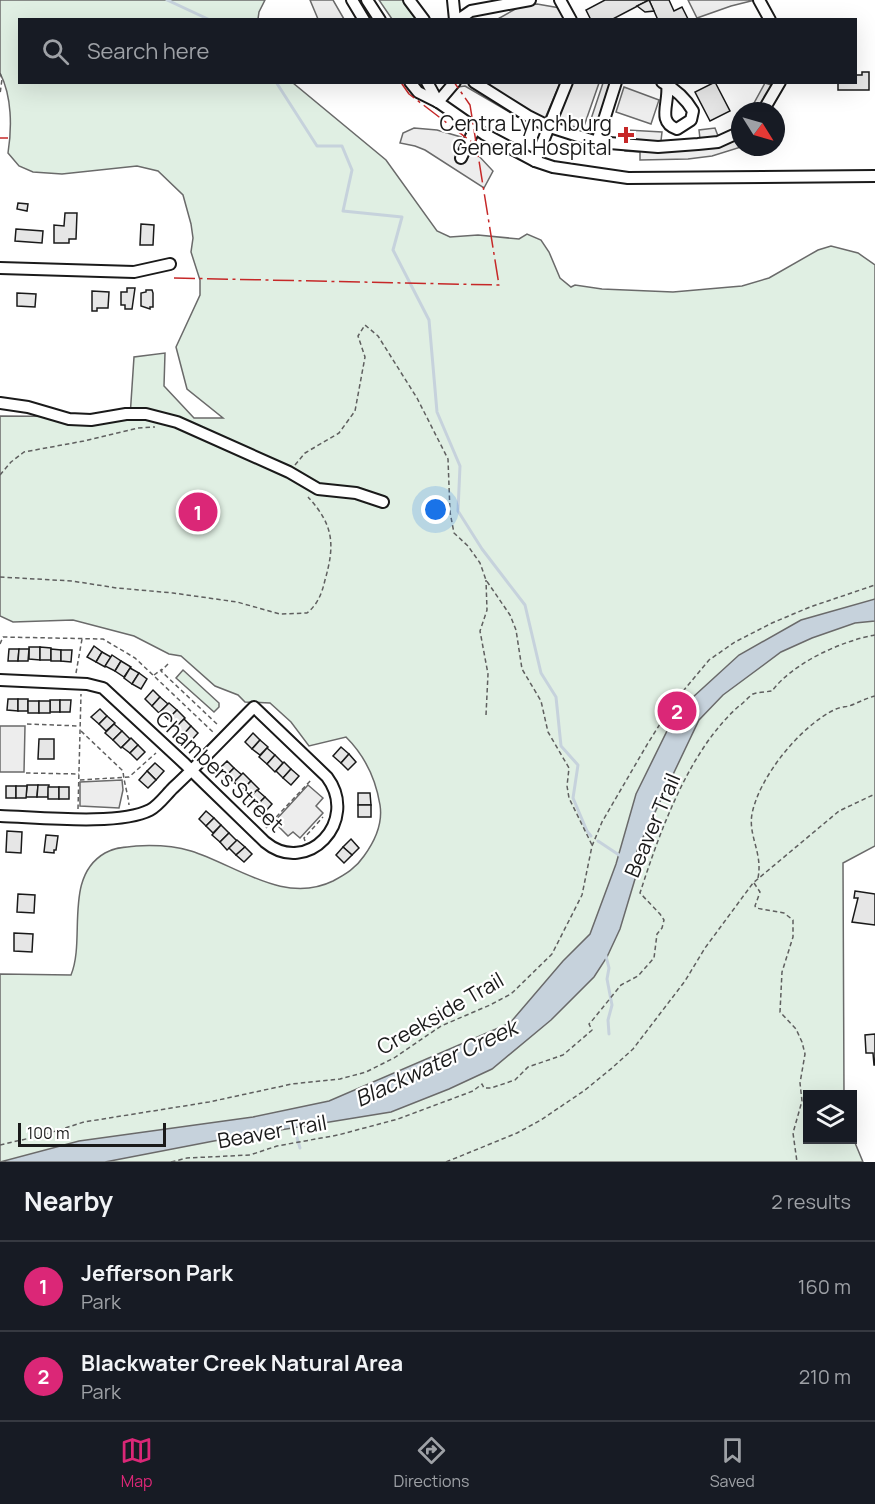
<!DOCTYPE html>
<style>
:root{--surface:#171b24;--page:#20242c;--text:#f1f3f6;--muted:#9ea1a6;--line:#363941;--accent:#db2777}
body{margin:0;font-family:Manrope,sans-serif;background:var(--page);color:var(--text)}
.controls{position:absolute;right:18px;bottom:18px;display:grid;overflow:hidden;border-radius:0px;box-shadow:0 6px 24px #0002}
.controls button{width:54px;height:54px;display:grid;place-items:center;padding:0;border:0;border-bottom:2px solid var(--line);background:var(--surface);color:var(--text);font:30px sans-serif}
.compass{position:absolute;left:731px;top:102px;width:54px;height:54px;border-radius:50%;background:var(--surface);box-shadow:0 6px 24px #0002;rotate:127deg}
.scale{position:absolute;left:18px;bottom:15px;width:148px;box-sizing:border-box;padding-left:6px;border:3px solid #1a1a1a;border-top:0;font-size:16px;line-height:21px;white-space:nowrap;color:#1a1a1a;-webkit-text-stroke:4px #fff;paint-order:stroke}
.you{position:absolute;left:436px;top:510px;width:21px;height:21px;margin:-15px;border:4px solid #fff;border-radius:50%;background:#1a73e8;box-shadow:0 0 0 9px #1a73e833}
.badge{display:grid;place-items:center;width:39px;height:39px;border-radius:50%;background:var(--accent);color:#fff;font-size:20px;font-weight:700}
.pin{position:absolute;translate:-50% -50%;border:3px solid #fff;box-shadow:0 2px 6px #0006}
.list{margin:0;padding:0;list-style:none}
h2{display:flex;justify-content:space-between;align-items:center;height:78px;margin:0;padding:0 24px;font-size:26px}
h2 small{font-size:20px;font-weight:400;color:var(--muted)}
.list li{display:grid;grid-template-columns:39px 1fr auto;gap:18px;align-items:center;box-sizing:border-box;height:90px;padding:0 24px;border-top:2px solid var(--line)}
.list b{display:block;font-size:22px;white-space:nowrap}
.list p{margin:0;font-size:20px;white-space:nowrap;color:var(--muted)}
.list em{font-size:20px;font-style:normal;color:var(--muted)}
.icon{flex:none;width:33px;height:33px;fill:none;stroke:currentColor;stroke-width:2;stroke-linecap:round;stroke-linejoin:round}
.map{position:relative;flex:none;width:875px;height:1162px;overflow:hidden}
.search{position:absolute;background:var(--surface);box-shadow:0 6px 24px #0002;left:18px;right:18px;top:18px;height:66px;display:flex;align-items:center;gap:15px;box-sizing:border-box;padding:0 21px;border-radius:0px;color:var(--muted);font-size:22px}
.sheet{height:258px;background:var(--surface)}
nav{display:flex;justify-content:space-around;align-items:center;box-sizing:border-box;height:84px;border-top:2px solid var(--line);background:var(--surface);font-size:16px;color:var(--muted)}
nav a{display:grid;justify-items:center;gap:3px}
nav .on{color:var(--accent)}
.map>svg:first-child{display:block}
.green{fill:#e0efe3;stroke:#6a6a6a;stroke-width:1.5}
.parking{fill:#ededed;stroke:#6a6a6a;stroke-width:1.5}
.water{fill:#c6d2dc;stroke:#6a6a6a;stroke-width:1.5}
.lines{fill:none;stroke-linecap:round;stroke-linejoin:round}
.stream{stroke:#c6d2dc;stroke-width:3}
.building{fill:#e6e6e6;stroke:#1a1a1a;stroke-width:1.5}
.minor-casing{stroke:#1a1a1a;stroke-width:14}
.path{stroke:#5f5f5f;stroke-width:1.5;stroke-dasharray:4.5 3;stroke-linecap:butt}
.minor{stroke:#fff;stroke-width:10}
.power{stroke:#c62828;stroke-width:1.5;stroke-dasharray:21 4.5 3 4.5;stroke-linecap:butt}
.poi-dot{fill:#c62828;stroke:#fff;stroke-width:2}
.labels{text-anchor:middle;dominant-baseline:central;stroke-width:4.5;stroke-linejoin:round;paint-order:stroke}
.poi-label{font-size:21px;fill:#1a1a1a;stroke:#fff;text-anchor:end}
.street-label{font-size:21px;fill:#1a1a1a;stroke:#fff}
.water-label{font-size:22px;font-style:italic;fill:#1a1a1a;stroke:#fff}
</style>
<div class="map">
<svg width="875" height="1162" viewBox="0 0 875 1162">
<rect width="100%" height="100%" fill="#fff"/>
<g class="green">
<path d="M0 0H265L259 12 258 19 20 20V82L293 83 386 160 437 231 450 237 478 235 519 239 527 234 541 240 549 252 560 278 571 287 575 285 602 289 673 292 742 286 769 278 818 250 831 246 858 253 875 265V846L843 863 844 1094H808V1140L853 1138 863 1162H0V974L71 975C86 939 63 877 105 853 115 847 126 847 136 846 153 845 174 846 191 851 236 865 284 905 333 881 346 874 356 868 364 856 375 841 383 824 380 805 376 780 365 756 346 737L309 746 291 722 270 703 245 702 238 695 215 686 181 656 169 654 134 636 73 620 13 622 0 616V416L130 417 134 357 165 353 164 386 194 418H223L187 389 176 347 200 295V280L191 252 193 238 191 224 183 195 158 171 137 166 62 174 33 172 19 166 8 153C12 128 12 96 0 73Z"/>
<polygon points="379,0 403,0 417,19 392,19"/>
<polygon points="183,670 219,703 219,707 214,712 176,678"/>
</g>
<g class="parking">
<polygon points="310,0 333,0 344,19 318,19"/>
<polygon points="688,0 755,0 731,6 697,18"/>
<polygon points="537,4 560,8 567,20 496,20 519,7"/>
<polygon points="452,83 560,83 541,128 516,116 465,86 458,87"/>
<polygon points="571,83 599,83 583,129 557,122"/>
<polygon points="603,83 614,83 601,129 589,125"/>
<polygon points="765,83 778,87 767,105 773,111 745,111 754,103"/>
<polygon points="624,87 659,100 651,124 616,112"/>
<polygon points="740,126 741,147 712,156 688,159 640,160 640,152 625,151 627,130 662,132 661,141 666,142 700,139 699,130 715,128 718,136"/>
<polygon points="414,128 437,130 461,137 493,171 484,188 425,150 415,146 400,143 403,133"/>
<polygon points="0,726 25,726 24,772 0,772"/>
<polygon points="122,780 123,790 119,808 80,806 80,782"/>
<polygon points="308,785 323,798 316,806 323,813 300,838 293,832 288,836 274,822"/>
</g>
<polygon class="water" points="875,599 875,621 855,623 812,638 781,652 723,695 699,720 637,850 635,879 620,929 607,957 594,977 551,1020 492,1069 449,1089 391,1112 219,1140 105,1162 0,1162 79,1141 253,1117 329,1101 510,1023 563,961 590,934 616,864 636,794 667,731 692,698 739,655 801,620"/>
<g class="lines">
<g class="stream">
<polyline points="167,0 210,20"/>
<polyline points="276,82 317,146 342,146 352,170 343,211 402,217 393,250 429,320 437,412 460,466 458,511 482,549 525,605 541,673 556,697 561,746 578,765 573,798 587,831 591,836"/>
<polyline points="598,841 622,857"/>
<polyline points="606,956 609,968 607,979 612,1005 608,1020 609,1034"/>
<polyline points="293,1124 300,1148"/>
</g>
</g>
<g class="building">
<polygon points="605,0 669,0 674,11 682,7 688,19 658,20 649,0 611,20 591,20 586,10"/>
<polygon points="649,0 654,11 645,12 637,6"/>
<polygon points="862,72 869,72 869,90 838,90 838,82 856,82 856,75 862,75"/>
<polygon points="715,82 730,111 710,121 695,92"/>
<polygon points="18,203 28,204 27,211 17,209"/>
<polygon points="65,213 77,213 76,239 69,239 69,243 54,243 54,225 64,226"/>
<polygon points="141,224 154,225 153,245 140,245"/>
<polygon points="16,229 43,231 42,243 15,241"/>
<polygon points="127,288 135,288 132,309 125,309 125,305 121,305 121,292 127,292"/>
<polygon points="146,290 152,290 153,293 153,307 150,307 150,309 141,306 141,293 146,292"/>
<polygon points="92,291 109,292 108,308 97,308 97,311 92,311"/>
<polygon points="17,293 36,294 35,307 17,306"/>
<polygon points="94,646 102,652 96,662 87,657"/>
<polygon points="29,647 40,647 40,660 29,659"/>
<polygon points="40,647 51,648 51,660 40,660"/>
<polygon points="9,649 19,649 18,661 8,661"/>
<polygon points="19,649 29,649 28,661 18,661"/>
<polygon points="51,649 61,650 61,661 51,661"/>
<polygon points="61,650 72,650 71,662 61,661"/>
<polygon points="102,652 111,657 105,667 96,662"/>
<polygon points="112,655 121,661 115,671 105,666"/>
<polygon points="121,661 131,667 124,677 115,671"/>
<polygon points="130,668 139,673 132,684 124,678"/>
<polygon points="139,673 147,679 141,689 132,684"/>
<polygon points="153,690 160,697 152,706 145,699"/>
<polygon points="160,697 168,704 159,713 152,706"/>
<polygon points="8,699 18,699 18,711 7,710"/>
<rect x="18" y="699" width="10" height="12"/>
<rect x="50" y="700" width="10" height="12"/>
<polygon points="60,700 71,700 70,712 60,712"/>
<rect x="28" y="701" width="11" height="12"/>
<rect x="39" y="701" width="11" height="12"/>
<polygon points="169,703 177,710 168,719 160,712"/>
<polygon points="100,709 107,716 99,724 91,717"/>
<polygon points="177,710 185,718 176,727 168,719"/>
<polygon points="107,716 115,723 106,731 99,724"/>
<polygon points="184,719 191,726 183,735 175,728"/>
<polygon points="114,724 122,731 113,740 105,733"/>
<polygon points="191,726 198,733 190,742 183,735"/>
<polygon points="122,731 130,739 121,748 113,740"/>
<polygon points="253,733 260,740 252,749 245,742"/>
<polygon points="131,738 138,745 130,753 122,747"/>
<polygon points="39,739 54,739 54,759 38,759"/>
<polygon points="260,740 268,747 260,755 252,749"/>
<polygon points="138,745 145,752 137,760 130,753"/>
<polygon points="341,747 349,754 341,763 333,756"/>
<polygon points="267,748 275,755 267,764 259,757"/>
<polygon points="349,754 356,762 348,770 341,763"/>
<polygon points="275,755 283,763 275,772 267,764"/>
<polygon points="227,761 234,768 226,776 218,770"/>
<polygon points="284,762 291,769 283,778 276,771"/>
<polygon points="155,763 164,771 156,780 147,771"/>
<polygon points="234,768 242,775 233,783 226,776"/>
<polygon points="291,769 299,776 291,785 283,778"/>
<polygon points="147,771 156,780 148,788 139,780"/>
<polygon points="243,773 251,781 242,790 234,782"/>
<polygon points="251,781 259,789 250,797 242,790"/>
<polygon points="27,785 38,785 37,797 26,797"/>
<polygon points="38,785 49,785 48,797 37,797"/>
<rect x="6" y="786" width="10" height="12"/>
<polygon points="16,786 27,786 26,798 16,798"/>
<rect x="48" y="787" width="11" height="12"/>
<rect x="59" y="787" width="10" height="12"/>
<polygon points="257,790 265,797 257,805 249,798"/>
<polygon points="358,793 370,793 371,805 358,805"/>
<polygon points="265,797 272,804 264,813 257,805"/>
<rect x="358" y="805" width="13" height="12"/>
<polygon points="206,811 214,818 206,826 199,819"/>
<polygon points="214,818 221,825 213,833 206,826"/>
<polygon points="221,825 229,833 220,842 212,835"/>
<polygon points="7,831 22,832 21,853 6,852"/>
<polygon points="229,833 237,841 227,850 220,842"/>
<polygon points="46,835 58,836 56,850 54,850 54,853 44,852"/>
<polygon points="351,839 359,848 352,855 343,847"/>
<polygon points="237,840 245,847 236,855 229,848"/>
<polygon points="245,847 252,854 244,862 236,855"/>
<polygon points="343,847 352,855 344,863 336,855"/>
<polygon points="855,891 875,894 875,925 852,922 858,898 854,898"/>
<polygon points="18,894 35,895 34,913 17,912"/>
<polygon points="14,933 33,934 32,952 14,951"/>
<polygon points="875,1034 875,1065 874,1065 873,1053 866,1053 865,1035"/>
</g>
<g class="lines">
<g class="minor-casing">
<g id="minor">
<polyline points="352,0 364,20"/>
<polyline points="367,0 380,20"/>
<polyline points="409,0 424,20"/>
<polyline points="453,0 455,20"/>
<polyline points="560,0 571,20"/>
<polyline points="759,0 770,20"/>
<polyline points="458,20 471,11 530,0"/>
<polyline points="410,82 418,92 438,102 484,134 535,161 553,167 628,178 875,176"/>
<polyline points="427,82 438,102"/>
<polyline points="474,82 528,116 550,127 597,142 658,147 698,144 718,142 740,132"/>
<path d="M662 82C675 89 686 99 693 111L691 120 677 129C656 122 670 102 667 85"/>
<polyline points="438,102 455,82"/>
<polyline points="763,111 780,82"/>
<polyline points="597,142 616,82"/>
<polyline points="461,158 475,128"/>
<polyline points="535,161 567,82"/>
<polyline points="0,268 134,272 170,264"/>
<polyline points="0,403 28,407 69,419 91,420 126,414 146,414 177,422 289,472 318,489 356,493 383,502"/>
<path d="M0 680 87 684 103 688 185 764 198 777 265 842C307 877 360 821 327 777L254 707C227 734 201 762 173 788 166 795 158 806 150 810 119 826 37 817 0 816"/>
</g>
</g>
<g class="path">
<polyline points="0,73 2,79 0,94"/>
<polyline points="295,465 305,453 339,433 355,411 365,357 358,336 365,325 378,336 417,398 448,459 450,512 454,533 468,546 480,563 486,580 510,615 516,630 522,669 541,701 548,732 569,768 567,786 569,798 592,845"/>
<polyline points="0,475 11,462 24,452 84,441 138,428 155,427"/>
<path d="M0 577 72 581 117 588 173 593 237 602 280 614 307 613C318 604 322 593 325 580 335 545 334 525 308 497"/>
<polyline points="0,644 3,637 103,639 135,658 214,733"/>
<polyline points="168,664 161,671 219,726"/>
<polyline points="76,673 82,639"/>
<polyline points="154,675 162,669"/>
<polyline points="486,715 488,674 480,631 487,610 486,580"/>
<polyline points="27,724 79,726"/>
<path d="M81 731 123 771C124 783 128 794 129 805"/>
<polyline points="26,773 79,774"/>
<polyline points="80,780 129,777 156,753"/>
<polyline points="78,809 81,694"/>
<polyline points="266,828 312,779"/>
<polyline points="305,841 304,838 323,817"/>
<path d="M758 878C763 853 748 836 752 814 759 777 801 725 836 709 840 707 845 707 849 706 858 703 866 698 875 696"/>
<polyline points="754,883 760,892 755,906 756,908 784,913 793,920 793,937 782,972 780,1012 796,1029 802,1042 805,1054 800,1083 802,1101 793,1133 797,1162"/>
<polyline points="0,1145 43,1135 84,1122 209,1102 292,1084 340,1079 366,1072 394,1058 441,1026 490,1005 511,994 552,954 582,895 592,846 602,822 648,743 674,702 709,660 735,642 772,623 810,607 875,585"/>
<path d="M171 1162 187 1158 250 1155 277 1146 338 1135 398 1119 473 1091 482 1084 484 1088H491L515 1080 528 1067 563 1055 591 1031 592 1030 589 1024 591 1022 621 985 638 976 654 958 657 934 662 928 664 920 660 914 640 893C660 831 689 750 739 706 744 703 748 697 753 694 758 692 766 692 772 691 793 663 841 641 875 635"/>
<polyline points="446,1162 517,1133 541,1120 585,1090 612,1068 633,1049 685,981 705,948 753,883 839,811 875,794"/>
</g>
<use href="#minor" class="minor"/>
<g class="power">
<polyline points="403,82 402,84 409,94 477,146"/>
<polyline points="0,138 8,138"/>
<polyline points="174,278 499,285 470,105 454,82"/>
</g>
</g>
<path class="poi-dot" d="M623 126h6v6h6v6h-6v6h-6v-6h-6v-6h6z"/>
<g class="labels">
<g class="poi-label">
<text x="612" y="123">Centra Lynchburg<tspan x="612" dy="24">General Hospital</tspan></text>
</g>
<g class="street-label">
<text transform="translate(220 771) rotate(43)">Chambers Street</text>
<text transform="translate(652 825) rotate(-67)">Beaver Trail</text>
<text transform="translate(440 1013) rotate(-30)">Creekside Trail</text>
<text transform="translate(272 1131) rotate(-10)">Beaver Trail</text>
</g>
<g class="water-label">
<text transform="translate(436 1063) rotate(-25)">Blackwater Creek</text>
</g>
</g>
</svg>
<div class="controls">
<button><svg class="icon" aria-label="layers" viewBox="0 0 24 24"><path d="M12 4l9 5-9 5-9-5zM3 14l9 5 9-5"/></svg></button>
</div>
<svg class="compass" viewBox="-18 -18 36 36"><path d="M0-13l5 13h-10z" fill="#e53935"/><path d="M0 13l5-13h-10z" fill="#9ea1a6"/></svg>
<div class="scale">100 m</div>
<div class="you"></div>
<div class="pin badge" style="left:198px;top:512px">1</div>
<div class="pin badge" style="left:677px;top:711px">2</div>
<div class="search"><svg class="icon" aria-label="search" viewBox="0 0 24 24"><circle cx="10" cy="10" r="6"/><path d="M15 15l6 6"/></svg>Search here</div>
</div>
<section class="sheet">
<h2>Nearby<small>2 results</small></h2>
<ul class="list">
<li><span class="badge">1</span><div><b>Jefferson Park</b><p>Park</p></div><em>160 m</em></li>
<li><span class="badge">2</span><div><b>Blackwater Creek Natural Area</b><p>Park</p></div><em>210 m</em></li>
</ul>
</section>
<nav>
<a class="on"><svg class="icon" aria-label="map" viewBox="0 0 24 24"><path d="M3 6l6-2 6 2 6-2v14l-6 2-6-2-6 2zM9 4v14M15 6v14"/></svg>Map</a>
<a><svg class="icon" aria-label="directions" viewBox="0 0 24 24"><path d="M12 3l9 9-9 9-9-9zM9 14v-3h6M13 9l2 2-2 2"/></svg>Directions</a>
<a><svg class="icon" aria-label="saved" viewBox="0 0 24 24"><path d="M7 4h10v16l-5-4-5 4z"/></svg>Saved</a>
</nav>
